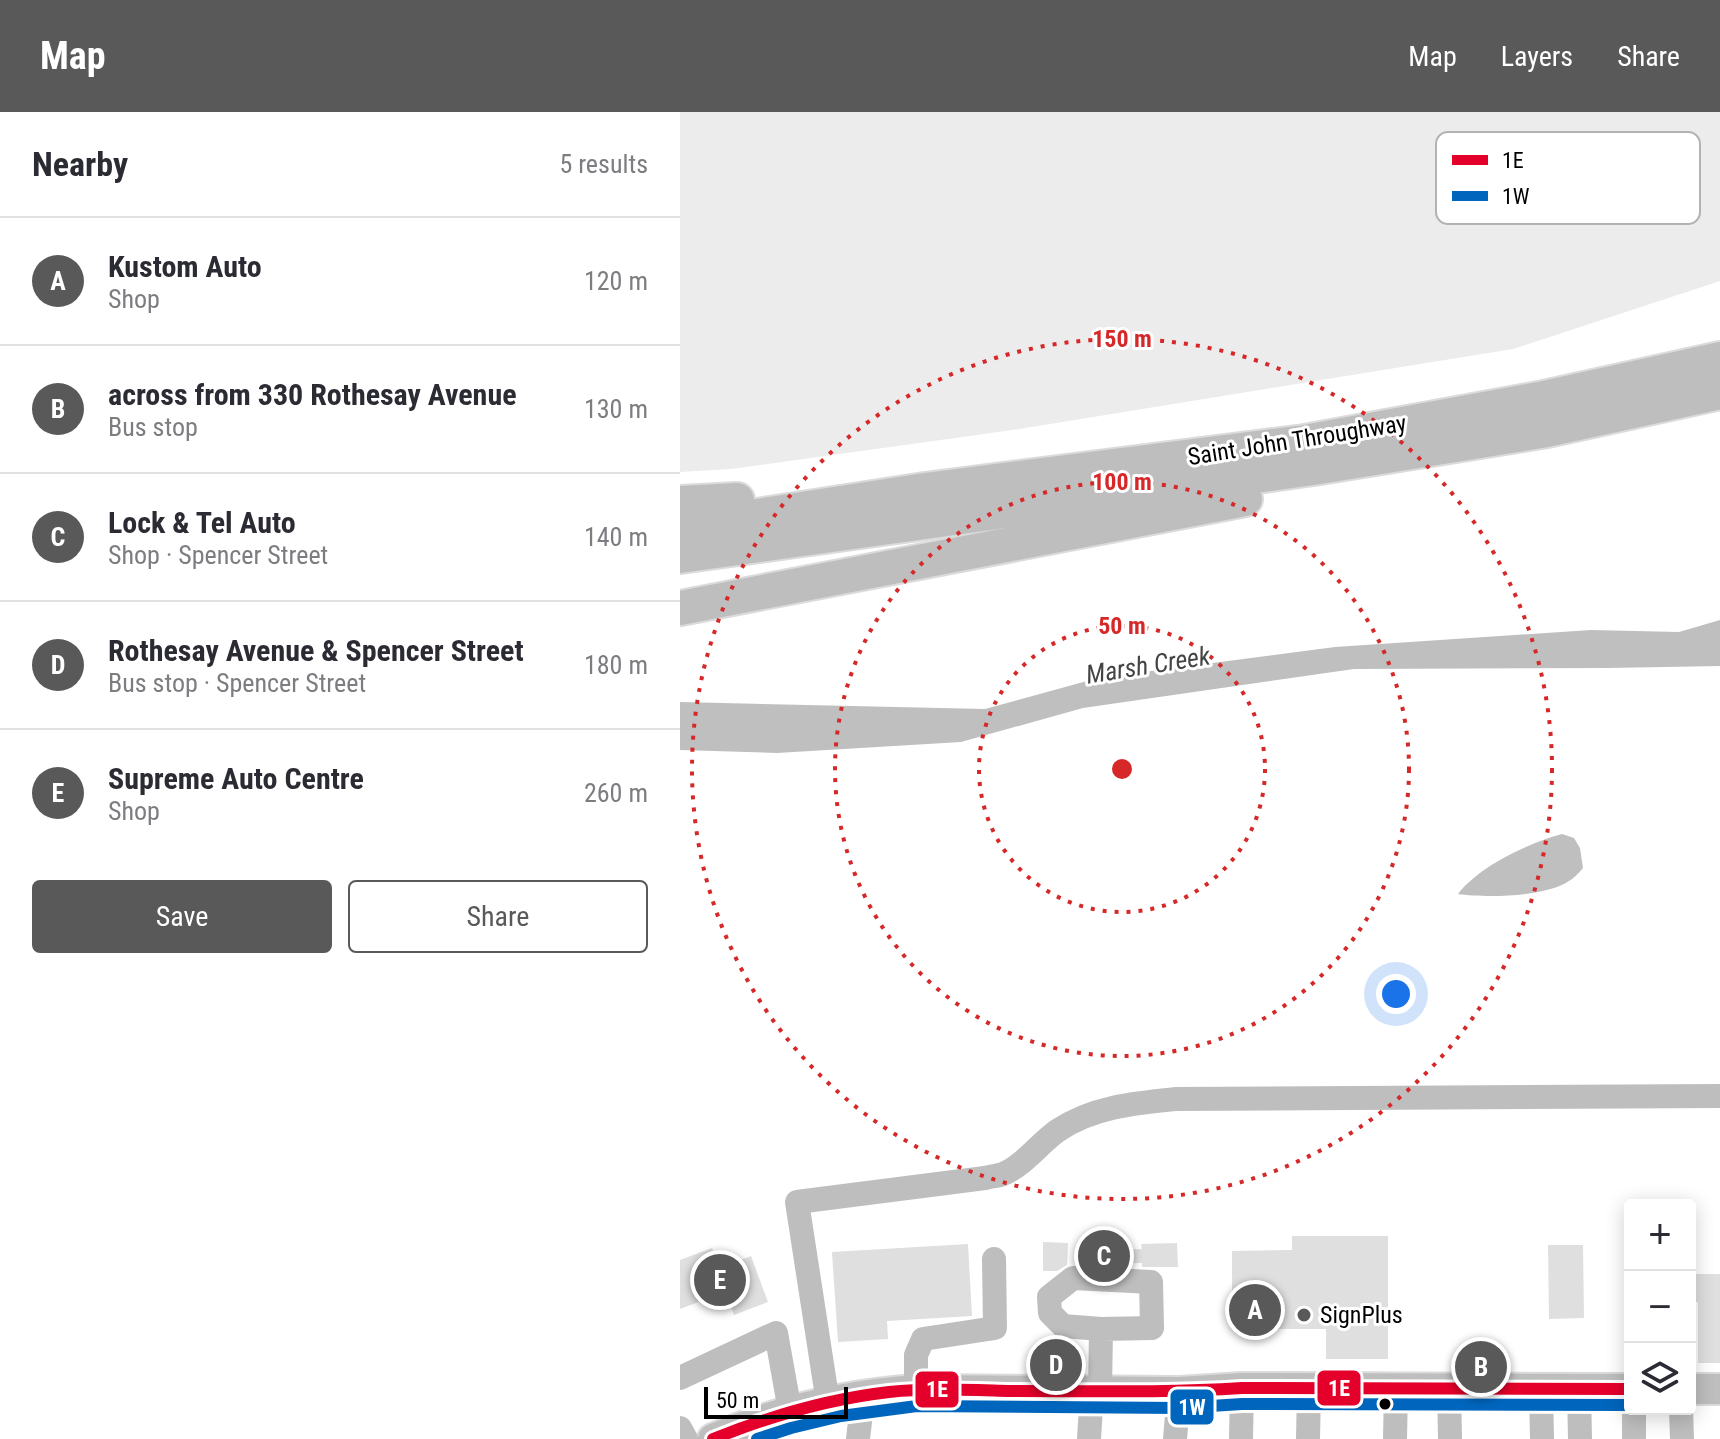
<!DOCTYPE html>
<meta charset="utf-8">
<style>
:root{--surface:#fff;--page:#f7f7f7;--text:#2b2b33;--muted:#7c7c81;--line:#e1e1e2;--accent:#595959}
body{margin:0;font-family:"Roboto Condensed",sans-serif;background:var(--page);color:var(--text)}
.controls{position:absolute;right:24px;bottom:24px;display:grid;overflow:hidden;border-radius:8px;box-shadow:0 4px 20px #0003}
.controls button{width:72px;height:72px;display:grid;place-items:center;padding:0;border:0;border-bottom:2px solid var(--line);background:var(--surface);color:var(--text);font:40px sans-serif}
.scale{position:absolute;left:24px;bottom:20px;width:144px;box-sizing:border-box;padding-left:8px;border:4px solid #000;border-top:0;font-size:22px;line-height:28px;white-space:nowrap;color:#000;-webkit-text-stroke:6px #fff;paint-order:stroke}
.you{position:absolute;left:716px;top:882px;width:28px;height:28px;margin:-20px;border:6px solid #fff;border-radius:50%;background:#1a73e8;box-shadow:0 0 0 12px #1a73e833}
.badge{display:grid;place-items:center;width:52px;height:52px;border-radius:50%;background:var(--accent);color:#fff;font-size:26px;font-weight:700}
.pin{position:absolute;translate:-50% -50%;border:4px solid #fff;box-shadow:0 2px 8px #0006}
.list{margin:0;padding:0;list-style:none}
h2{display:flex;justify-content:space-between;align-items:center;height:104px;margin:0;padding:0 32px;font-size:34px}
h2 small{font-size:26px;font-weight:400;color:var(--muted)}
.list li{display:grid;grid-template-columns:52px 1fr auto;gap:24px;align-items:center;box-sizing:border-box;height:128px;padding:0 32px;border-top:2px solid var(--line)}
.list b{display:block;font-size:30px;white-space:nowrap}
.list p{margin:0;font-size:26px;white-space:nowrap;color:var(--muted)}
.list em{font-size:26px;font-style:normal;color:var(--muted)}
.actions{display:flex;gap:16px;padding:24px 32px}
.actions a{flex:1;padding:18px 0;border:2px solid var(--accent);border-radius:8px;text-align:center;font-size:28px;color:var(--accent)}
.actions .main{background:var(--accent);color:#fff}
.icon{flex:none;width:44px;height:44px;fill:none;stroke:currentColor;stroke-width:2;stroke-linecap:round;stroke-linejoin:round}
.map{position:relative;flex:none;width:1040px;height:1327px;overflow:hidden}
header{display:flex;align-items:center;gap:48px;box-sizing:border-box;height:112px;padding:0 40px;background:var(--accent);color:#fff}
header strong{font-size:38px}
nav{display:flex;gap:44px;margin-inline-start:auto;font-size:28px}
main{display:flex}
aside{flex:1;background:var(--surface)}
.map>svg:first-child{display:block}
.green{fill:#ececec}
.water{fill:#bfbfbf}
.building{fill:#dfdfdf}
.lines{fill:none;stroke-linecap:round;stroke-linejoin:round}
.major-casing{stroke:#dbdbdb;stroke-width:34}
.highway-casing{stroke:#dbdbdb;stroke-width:38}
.minor{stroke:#bebebe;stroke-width:24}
.major{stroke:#bebebe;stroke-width:30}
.highway{stroke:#bebebe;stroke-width:34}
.bus-1-casing{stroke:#fff;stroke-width:18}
.bus-2-casing{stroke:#fff;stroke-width:18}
.bus-1{stroke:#e4002b;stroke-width:12}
.bus-2{stroke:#0065bd;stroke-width:12}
.ring{fill:none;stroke:#d62828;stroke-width:4;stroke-dasharray:4 8}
.poi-dot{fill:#595959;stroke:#fff;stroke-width:3}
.bus-dot{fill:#000;stroke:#fff;stroke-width:3}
.labels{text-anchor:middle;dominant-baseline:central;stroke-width:6;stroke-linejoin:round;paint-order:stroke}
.street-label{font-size:24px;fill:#000;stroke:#fff}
.poi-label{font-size:24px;fill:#000;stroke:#fff;text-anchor:start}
.water-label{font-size:26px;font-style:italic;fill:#444;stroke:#fff}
.key{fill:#fff;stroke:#b2b2b2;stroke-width:2}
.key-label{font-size:22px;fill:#000}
.centre{fill:#d62828;stroke:#fff;stroke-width:4}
.ring-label{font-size:24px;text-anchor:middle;font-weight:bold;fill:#d62828;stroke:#fff;stroke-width:6;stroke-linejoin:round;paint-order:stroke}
.line-badge{stroke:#fff;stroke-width:3}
.badge-label{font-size:22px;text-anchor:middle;font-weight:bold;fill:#fff}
</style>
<header>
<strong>Map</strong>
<nav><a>Map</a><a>Layers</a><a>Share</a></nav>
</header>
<main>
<aside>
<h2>Nearby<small>5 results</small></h2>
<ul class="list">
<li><span class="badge">A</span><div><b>Kustom Auto</b><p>Shop</p></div><em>120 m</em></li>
<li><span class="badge">B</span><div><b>across from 330 Rothesay Avenue</b><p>Bus stop</p></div><em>130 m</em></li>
<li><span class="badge">C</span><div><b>Lock &amp; Tel Auto</b><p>Shop · Spencer Street</p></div><em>140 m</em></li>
<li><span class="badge">D</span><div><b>Rothesay Avenue &amp; Spencer Street</b><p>Bus stop · Spencer Street</p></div><em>180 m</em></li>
<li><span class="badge">E</span><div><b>Supreme Auto Centre</b><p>Shop</p></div><em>260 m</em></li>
</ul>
<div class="actions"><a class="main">Save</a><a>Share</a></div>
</aside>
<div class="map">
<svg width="1040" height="1327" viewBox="0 0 1040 1327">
<rect width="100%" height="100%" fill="#fff"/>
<polygon class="green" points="0,0 1040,0 1040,169 833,237 339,317 51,357 0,360"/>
<g class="water">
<polygon points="1040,508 1040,554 928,556 674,557 403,596 281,630 97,641 0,638 0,590 305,597 418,566 655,535 911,518 999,520"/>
<path d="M882 722 894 726 900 736 903 756C899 761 894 766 889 769 865 785 807 786 778 782 799 754 849 731 882 722Z"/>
</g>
<g class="building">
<polygon points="612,1124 708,1124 708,1247 646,1247 646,1217 552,1217 552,1139 612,1138"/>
<polygon points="363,1130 388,1131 387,1153 377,1159 363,1159"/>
<polygon points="497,1131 498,1155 462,1155 462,1151 405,1152 405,1138 462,1137 461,1132"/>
<polygon points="288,1132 292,1204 207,1209 208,1227 158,1230 152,1140"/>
<polygon points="868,1133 903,1133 904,1206 869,1207"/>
<polygon points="32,1136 40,1156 71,1144 88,1190 54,1203 45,1180 0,1197 0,1148"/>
<polygon points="1010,1162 1040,1162 1040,1251 1018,1251 1018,1190 1010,1190"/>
</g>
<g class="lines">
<g class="major-casing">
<g id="major">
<polyline points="1010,1277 1040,1277"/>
<path d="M33 1327C97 1299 166 1283 236 1278L499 1280 562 1276 950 1277"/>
</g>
</g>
<g class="highway-casing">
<g id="highway">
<polyline points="0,391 57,388"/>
<polyline points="0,416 245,378 625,330 859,287 1040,247"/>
<polyline points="0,444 633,356 867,318 1040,280"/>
<polyline points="0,496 565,387"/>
</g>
</g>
<g class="minor">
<polyline points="0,1266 96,1221 110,1299"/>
<polyline points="769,1276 770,1327"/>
<polyline points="861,1276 862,1327"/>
<polyline points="899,1276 900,1327"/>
<polyline points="236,1278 236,1243 243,1227 315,1216 314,1147"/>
<polyline points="420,1279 421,1217 472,1216 471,1170 393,1166 369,1185 370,1201 383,1214 421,1217"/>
<path d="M148 1291 117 1090 305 1066C311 1064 318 1064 323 1062 344 1053 359 1032 377 1019 412 995 455 991 496 987L1040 984"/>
<polyline points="1001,1297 1002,1327"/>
<polyline points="0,1316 6,1327"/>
<polyline points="178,1327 183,1284"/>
<polyline points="409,1327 412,1279"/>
<polyline points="495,1327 499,1280"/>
<polyline points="561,1327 562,1276"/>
<polyline points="628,1327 629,1276"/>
<polyline points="715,1327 716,1276"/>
<polyline points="954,1327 954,1297"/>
</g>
<use href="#major" class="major"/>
<use href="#highway" class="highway"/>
<g class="bus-1-casing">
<path id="bus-1" d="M33 1327C90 1304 148 1287 209 1280 249 1276 290 1278 331 1279 408 1279 485 1281 562 1276L950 1277"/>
</g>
<g class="bus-2-casing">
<polyline id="bus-2" points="77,1327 111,1316 161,1304 237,1294 499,1296 562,1292 950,1293"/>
</g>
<use href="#bus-1" class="bus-1"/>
<use href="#bus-2" class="bus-2"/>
</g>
<g class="ring">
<circle cx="442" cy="657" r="143"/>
<circle cx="442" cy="657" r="287"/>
<circle cx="442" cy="657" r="430"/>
</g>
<circle class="poi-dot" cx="624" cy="1203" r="8"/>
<circle class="bus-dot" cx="705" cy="1292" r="7"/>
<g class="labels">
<g class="street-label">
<text transform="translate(617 328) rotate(-9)">Saint John Throughway</text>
</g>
<g class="poi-label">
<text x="640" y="1203">SignPlus</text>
</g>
<g class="water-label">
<text transform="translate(468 553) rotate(-9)">Marsh Creek</text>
</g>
</g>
<rect x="756" y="20" width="264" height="92" rx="12" class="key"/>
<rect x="772" y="43" width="36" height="10" fill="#e4002b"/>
<rect x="772" y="79" width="36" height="10" fill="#0065bd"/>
<g class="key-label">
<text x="822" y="56">1E</text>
<text x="822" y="92">1W</text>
</g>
<circle cx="442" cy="657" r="12" class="centre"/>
<g class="ring-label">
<text x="442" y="235">150 m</text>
<text x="442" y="378">100 m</text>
<text x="442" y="522">50 m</text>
</g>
<g class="line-badge">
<rect x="636" y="1257" width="46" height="38" rx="8" fill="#e4002b"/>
<rect x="234" y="1258" width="46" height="39" rx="8" fill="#e4002b"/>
<rect x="489" y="1276" width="46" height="38" rx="8" fill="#0065bd"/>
</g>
<g class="badge-label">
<text x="659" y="1284">1E</text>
<text x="257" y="1285">1E</text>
<text x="512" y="1303">1W</text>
</g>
</svg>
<div class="controls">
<button>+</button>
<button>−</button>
<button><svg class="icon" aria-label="layers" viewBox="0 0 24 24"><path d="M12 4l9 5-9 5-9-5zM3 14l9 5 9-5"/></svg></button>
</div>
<div class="scale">50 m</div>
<div class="you"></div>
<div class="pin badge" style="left:575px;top:1198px">A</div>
<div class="pin badge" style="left:801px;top:1255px">B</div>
<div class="pin badge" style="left:424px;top:1144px">C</div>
<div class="pin badge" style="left:376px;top:1253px">D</div>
<div class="pin badge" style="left:40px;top:1168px">E</div>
</div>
</main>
